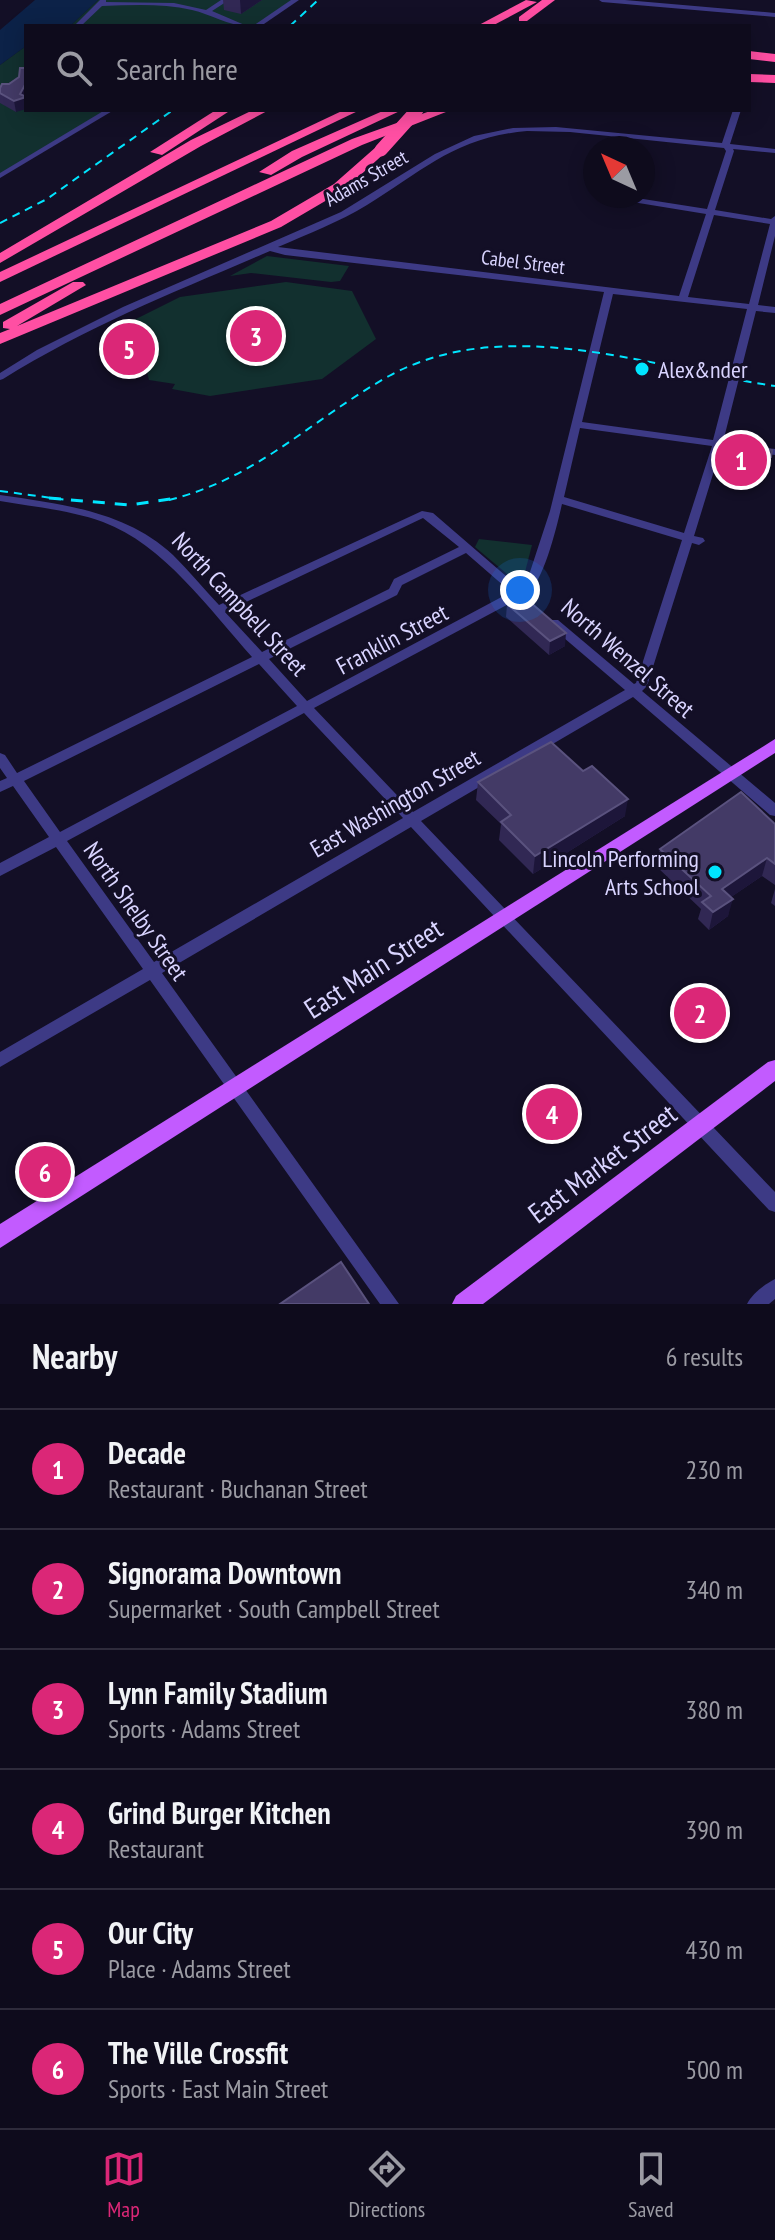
<!DOCTYPE html>
<meta charset="utf-8">
<style>
:root{--surface:#0e0b1c;--page:#171425;--text:#f1f3f6;--muted:#9b9ba3;--line:#2e2b3b;--accent:#db2777}
body{margin:0;font-family:"PT Sans Narrow",sans-serif;background:var(--page);color:var(--text)}
.compass{position:absolute;left:583px;top:136px;width:72px;height:72px;border-radius:50%;background:var(--surface);box-shadow:0 4px 20px #0003;rotate:316deg}
.you{position:absolute;left:520px;top:590px;width:28px;height:28px;margin:-20px;border:6px solid #fff;border-radius:50%;background:#1a73e8;box-shadow:0 0 0 12px #1a73e833}
.badge{display:grid;place-items:center;width:52px;height:52px;border-radius:50%;background:var(--accent);color:#fff;font-size:26px;font-weight:700}
.pin{position:absolute;translate:-50% -50%;border:4px solid #fff;box-shadow:0 2px 8px #0006}
.list{margin:0;padding:0;list-style:none}
h2{display:flex;justify-content:space-between;align-items:center;height:104px;margin:0;padding:0 32px;font-size:34px}
h2 small{font-size:26px;font-weight:400;color:var(--muted)}
.list li{display:grid;grid-template-columns:52px 1fr auto;gap:24px;align-items:center;box-sizing:border-box;height:120px;padding:0 32px;border-top:2px solid var(--line)}
.list b{display:block;font-size:30px;white-space:nowrap}
.list p{margin:0;font-size:26px;white-space:nowrap;color:var(--muted)}
.list em{font-size:26px;font-style:normal;color:var(--muted)}
.icon{flex:none;width:44px;height:44px;fill:none;stroke:currentColor;stroke-width:2;stroke-linecap:round;stroke-linejoin:round}
.map{position:relative;flex:none;width:775px;height:1304px;overflow:hidden}
.search{position:absolute;background:var(--surface);box-shadow:0 4px 20px #0003;left:24px;right:24px;top:24px;height:88px;display:flex;align-items:center;gap:20px;box-sizing:border-box;padding:0 28px;border-radius:0px;color:var(--muted);font-size:30px}
.sheet{height:824px;background:var(--surface)}
nav{display:flex;justify-content:space-around;align-items:center;box-sizing:border-box;height:112px;border-top:2px solid var(--line);background:var(--surface);font-size:22px;color:var(--muted)}
nav a{display:grid;justify-items:center;gap:4px}
nav .on{color:var(--accent)}
.map>svg:first-child{display:block}
.green{fill:#12302f}
.water{fill:#0c2248}
.lines{fill:none;stroke-linecap:round;stroke-linejoin:round}
.minor{fill:#3d3a85;fill-rule:evenodd}
.major{fill:#c25bff;fill-rule:evenodd}
.highway{fill:#ff4fa3;fill-rule:evenodd}
.rail-far1{stroke:#00e5ff;stroke-width:2;stroke-dasharray:8 6;stroke-linecap:butt}
.rail{stroke:#00e5ff;stroke-width:3;stroke-dasharray:12 10;stroke-linecap:butt}
.highway-bridge{stroke:#ff4fa3;stroke-width:13}
.wall{fill:#312854}
.shaded-wall{fill:#1d163a}
.building{fill:#433a66;stroke:#5a527e;stroke-width:2}
.poi-dot{fill:#00e5ff;stroke:#130f26;stroke-width:3}
.labels{text-anchor:middle;dominant-baseline:central;stroke-width:6;stroke-linejoin:round;paint-order:stroke}
.far-street-label{font-size:20px;fill:#d9d4ff;stroke:#130f26}
.poi-label{font-size:24px;fill:#d9d4ff;stroke:#130f26;text-anchor:start}
.street-label{font-size:24px;fill:#d9d4ff;stroke:#130f26}
.near-street-label{font-size:28px;fill:#d9d4ff;stroke:#130f26}
</style>
<div class="map">
<svg width="775" height="1304" viewBox="0 0 775 1304">
<rect width="100%" height="100%" fill="#130f26"/>
<g class="green">
<polygon points="98,0 295,0 256,26 70,26"/>
<polygon points="26,46 26,110 112,110 0,175 0,65"/>
<polygon points="267,256 349,266 340,281 331,282 251,273 230,276"/>
<polygon points="286,282 352,291 376,339 322,379 210,396 172,389 175,384 149,380 134,320 180,297"/>
<polygon points="479,539 532,545 524,576 513,579 475,547"/>
</g>
<polygon class="water" points="35,0 98,0 70,26 26,26 26,46 0,65 0,30"/>
<g class="lines">
<g class="minor">
<path d="M100 0H106V2L174 3 206 10 221 0H229L212 11 247 26C229 26 210 14 192 10 162 3 132 5 102 6L81 26H74Z"/>
<polygon points="291,0 299,0 261,26 253,26"/>
<polygon points="599,0 625,0 775,13 775,17 602,2"/>
<polygon points="105,110 114,110 0,178 0,173"/>
<path d="M733 110H741L730 144 775 149V153L733 149 734 151 715 210 771 219 775 216V236L758 305 775 307V313L756 311 723 442 775 449V455L721 448 694 536 703 538 705 541 699 545 692 543 647 686 642 691 775 803V816L770 815 633 697 421 821 775 1192V1212L769 1210 411 827 162 973 399 1304H380L150 980 0 1067V1052L143 969 56 847 0 876V863L49 837 13 786 0 792V781L7 778 0 768V753L5 755 17 773 252 657C210 610 163 544 103 522 70 510 34 507 0 501V495C61 504 126 511 173 555 189 571 204 589 219 605L422 511 433 513 520 588 528 578 550 511 604 292 285 255 270 251C177 291 90 325 3 379L0 380V373L37 350 123 307 341 212 435 154 474 136 513 128 556 127 722 143ZM527 131 570 132 724 148 726 151 707 209 624 196H604L608 198 706 214 679 296 278 247C308 234 339 222 367 205 424 170 456 137 527 131ZM714 215 770 224 749 304 688 297ZM613 294 747 309 713 440 582 422ZM580 428 712 446 684 533 564 497ZM562 504 682 540 636 683 634 684 558 620H550L548 623 550 626 625 690 413 812 314 708 518 599 525 602 529 601 531 598 527 594C544 581 557 526 562 504ZM423 518 459 547 394 579 389 589 262 652 225 612ZM466 553 511 592 307 701 269 659 397 595 402 585ZM259 664 297 706 60 832 24 781ZM304 713 403 818 154 962 67 841Z"/>
<path d="M775 1279V1299L769 1304H747C752 1294 765 1284 775 1279Z"/>
</g>
<g class="major">
<polygon points="775,739 775,753 0,1248 0,1224"/>
<polygon points="775,1060 775,1081 483,1304 452,1304 456,1296 768,1062"/>
</g>
<g class="highway">
<polygon points="526,0 537,2 492,26 477,26"/>
<polygon points="542,0 555,0 527,21 519,21 519,17"/>
<polygon points="749,51 775,54 775,62 749,59"/>
<polygon points="749,74 775,75 775,83 749,82"/>
<polygon points="216,110 231,110 162,155 150,152"/>
<polygon points="253,110 269,110 201,146 0,263 0,253 191,140"/>
<polygon points="344,110 360,110 0,282 0,272"/>
<polygon points="385,110 402,110 302,157 271,175 259,172 292,151"/>
<polygon points="433,110 451,110 362,145 0,315 0,304 352,139"/>
<polygon points="376,147 388,150 344,190 281,227 0,344 0,333 10,329 3,328 3,322 73,282 83,282 86,285 17,326 271,221 334,184"/>
</g>
<g class="rail-far1">
<polyline points="290,26 318,0"/>
<polyline points="0,223 47,199 173,110"/>
<polyline points="0,491 67,500"/>
<path d="M169 500C258 478 312 419 389 376 506 312 652 368 775 386"/>
</g>
<polyline class="rail" points="49,498 130,505 177,498"/>
<polyline class="highway-bridge" points="381,150 417,110"/>
</g>
<g class="wall">
<polygon points="223,0 262,0 241,14 224,10"/>
<polygon points="19,77 16,112 0,103 0,88"/>
<polygon points="772,450 769,466 724,462 726,454"/>
<polygon points="507,604 565,646 549,655 506,617"/>
<polygon points="583,771 625,816 533,874 499,840 501,824 476,800 478,782"/>
<polygon points="775,824 775,885 762,876 731,897 728,916 709,930 698,919 701,909 656,866 660,849"/>
<polygon points="775,889 775,906 771,903"/>
</g>
<g class="shaded-wall">
<polygon points="240,0 262,0 241,14"/>
<polygon points="26,83 26,109 16,112 14,101 20,94"/>
<polygon points="566,633 565,646 549,655 550,641"/>
<polygon points="628,799 625,816 533,874 535,856"/>
<polygon points="767,858 762,876 718,906 722,889"/>
<polygon points="733,899 728,916 709,930 713,912"/>
</g>
<g class="building">
<polygon points="20,68 26,68 26,83 20,94 26,97 14,101 0,93 0,88 2,84 9,84 19,77"/>
<polygon points="728,444 772,450 771,457 726,454"/>
<polygon points="523,596 566,633 550,641 507,604"/>
<polygon points="551,742 583,771 592,766 628,799 535,856 501,822 511,815 478,782"/>
<polygon points="741,792 775,824 775,864 767,858 722,889 733,899 713,912 702,902 711,896 660,849"/>
<polygon points="341,1262 369,1304 280,1304"/>
</g>
<g class="poi-dot">
<circle cx="642" cy="369" r="8"/>
<circle cx="715" cy="872" r="8"/>
</g>
<g class="labels">
<g class="far-street-label">
<text transform="translate(366 178) rotate(-30)">Adams Street</text>
<text transform="translate(523 262) rotate(7)">Cabel Street</text>
</g>
<g class="poi-label">
<text x="658" y="369">Alex&amp;nder</text>
<text x="699" y="858" text-anchor="end">Lincoln Performing<tspan x="699" dy="28">Arts School</tspan></text>
</g>
<g class="street-label">
<text transform="translate(240 604) rotate(47)">North Campbell Street</text>
<text transform="translate(392 639) rotate(-28)">Franklin Street</text>
<text transform="translate(628 658) rotate(41)">North Wenzel Street</text>
<text transform="translate(395 803) rotate(-30)">East Washington Street</text>
<text transform="translate(136 911) rotate(55)">North Shelby Street</text>
</g>
<g class="near-street-label">
<text transform="translate(373 968) rotate(-33)">East Main Street</text>
<text transform="translate(602 1163) rotate(-37)">East Market Street</text>
</g>
</g>
</svg>
<svg class="compass" viewBox="-18 -18 36 36"><path d="M0-13l5 13h-10z" fill="#e53935"/><path d="M0 13l5-13h-10z" fill="#9b9ba3"/></svg>
<div class="you"></div>
<div class="pin badge" style="left:741px;top:460px">1</div>
<div class="pin badge" style="left:700px;top:1013px">2</div>
<div class="pin badge" style="left:256px;top:336px">3</div>
<div class="pin badge" style="left:552px;top:1114px">4</div>
<div class="pin badge" style="left:129px;top:349px">5</div>
<div class="pin badge" style="left:45px;top:1172px">6</div>
<div class="search"><svg class="icon" aria-label="search" viewBox="0 0 24 24"><circle cx="10" cy="10" r="6"/><path d="M15 15l6 6"/></svg>Search here</div>
</div>
<section class="sheet">
<h2>Nearby<small>6 results</small></h2>
<ul class="list">
<li><span class="badge">1</span><div><b>Decade</b><p>Restaurant · Buchanan Street</p></div><em>230 m</em></li>
<li><span class="badge">2</span><div><b>Signorama Downtown</b><p>Supermarket · South Campbell Street</p></div><em>340 m</em></li>
<li><span class="badge">3</span><div><b>Lynn Family Stadium</b><p>Sports · Adams Street</p></div><em>380 m</em></li>
<li><span class="badge">4</span><div><b>Grind Burger Kitchen</b><p>Restaurant</p></div><em>390 m</em></li>
<li><span class="badge">5</span><div><b>Our City</b><p>Place · Adams Street</p></div><em>430 m</em></li>
<li><span class="badge">6</span><div><b>The Ville Crossfit</b><p>Sports · East Main Street</p></div><em>500 m</em></li>
</ul>
</section>
<nav>
<a class="on"><svg class="icon" aria-label="map" viewBox="0 0 24 24"><path d="M3 6l6-2 6 2 6-2v14l-6 2-6-2-6 2zM9 4v14M15 6v14"/></svg>Map</a>
<a><svg class="icon" aria-label="directions" viewBox="0 0 24 24"><path d="M12 3l9 9-9 9-9-9zM9 14v-3h6M13 9l2 2-2 2"/></svg>Directions</a>
<a><svg class="icon" aria-label="saved" viewBox="0 0 24 24"><path d="M7 4h10v16l-5-4-5 4z"/></svg>Saved</a>
</nav>
